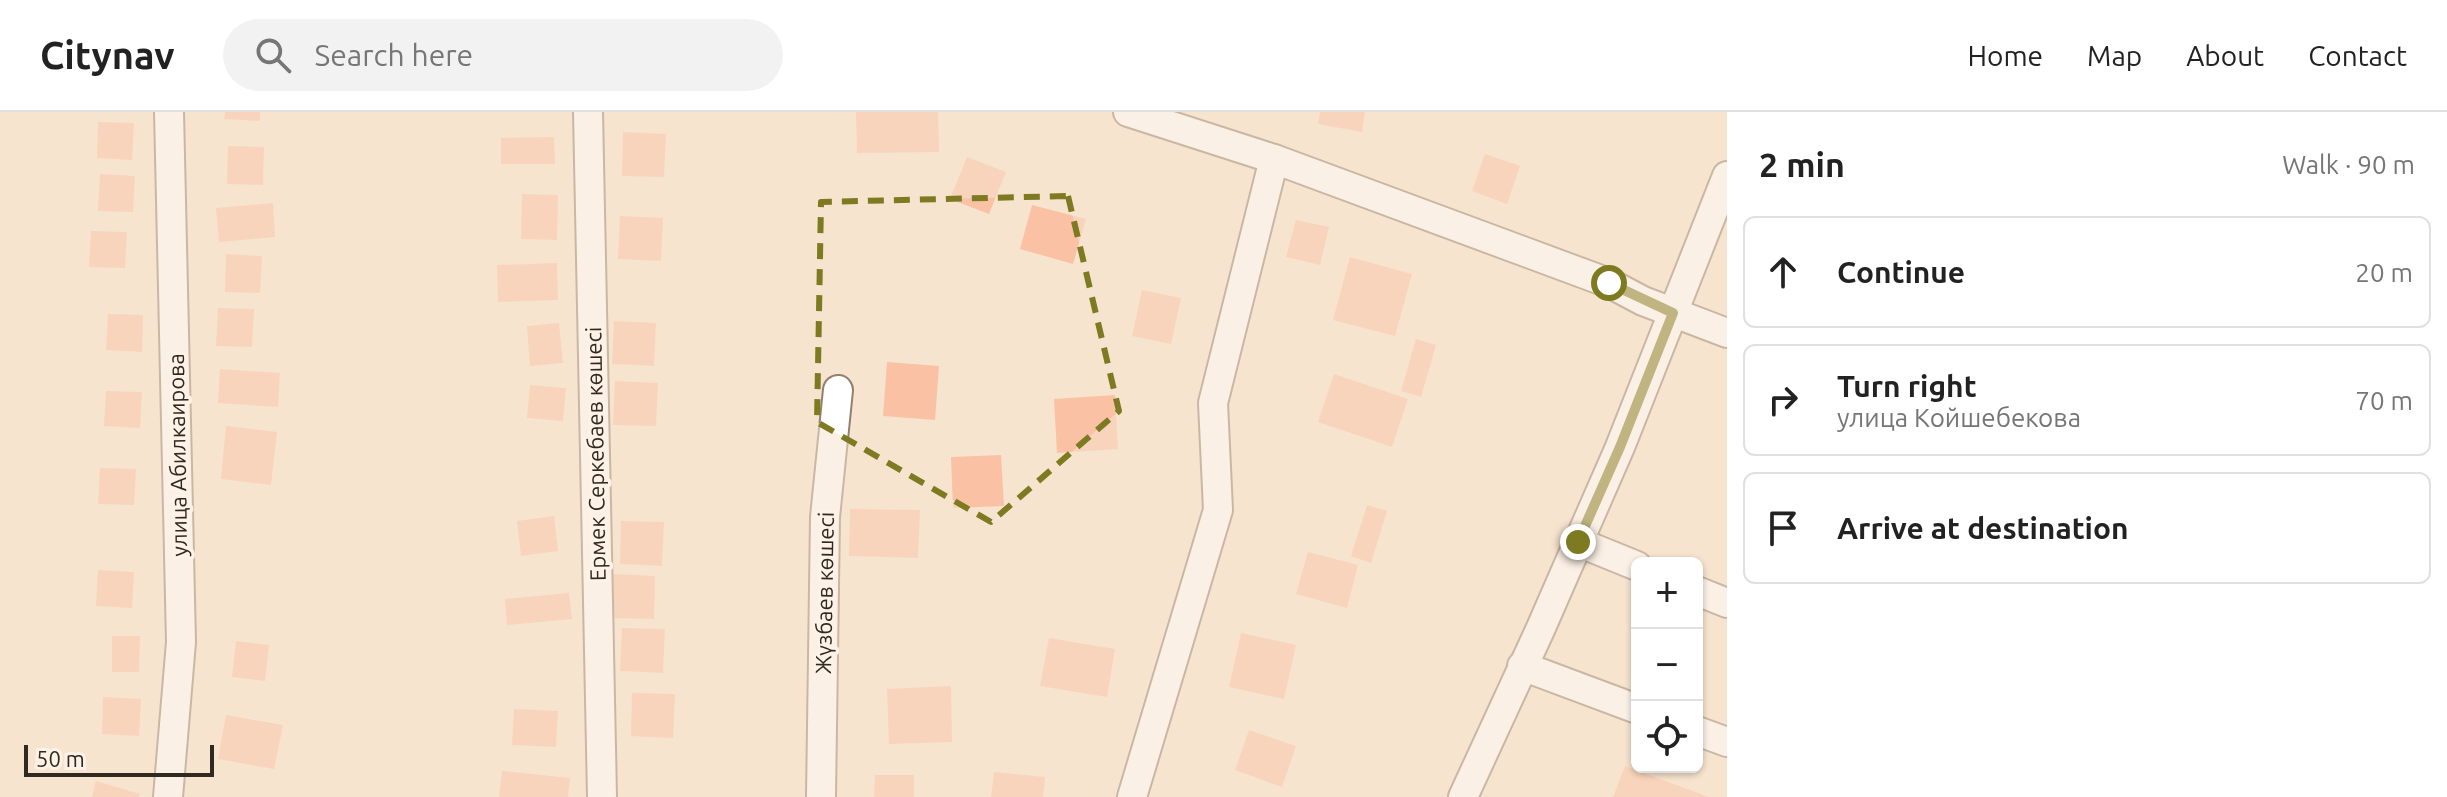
<!DOCTYPE html>
<meta charset="utf-8">
<style>
:root{--surface:#fff;--page:#f2f2f2;--text:#222;--muted:#767676;--line:#e0e0e0}
body{margin:0;font-family:Ubuntu,sans-serif;background:var(--page);color:var(--text)}
.controls{position:absolute;right:24px;bottom:24px;display:grid;overflow:hidden;border-radius:12px;box-shadow:0 2px 6px #0004}
.controls button{width:72px;height:72px;display:grid;place-items:center;padding:0;border:0;border-bottom:2px solid var(--line);background:var(--surface);color:var(--text);font:40px sans-serif}
.scale{position:absolute;left:24px;bottom:20px;width:190px;box-sizing:border-box;padding-left:8px;border:4px solid #302921;border-top:0;font-size:22px;line-height:28px;white-space:nowrap;color:#302921;-webkit-text-stroke:6px #fef2e6;paint-order:stroke}
.stop{position:absolute;width:24px;height:24px;margin:-18px;border:6px solid #7d7a21;border-radius:50%;background:#fff}
.stop.end{background:#7d7a21;border-color:#fff;box-shadow:0 2px 8px #0008}
.list{margin:0;padding:0;list-style:none}
h2{display:flex;justify-content:space-between;align-items:center;height:104px;margin:0;padding:0 32px;font-size:34px}
h2 small{font-size:26px;font-weight:400;color:var(--muted)}
.list li{display:grid;grid-template-columns:52px 1fr auto;gap:24px;align-items:center;box-sizing:border-box;height:112px;margin:0 16px 16px;padding:0 16px;border:2px solid var(--line);border-radius:12px}
.list b{display:block;font-size:30px;white-space:nowrap}
.list p{margin:0;font-size:26px;white-space:nowrap;color:var(--muted)}
.list em{font-size:26px;font-style:normal;color:var(--muted)}
.icon{flex:none;width:44px;height:44px;fill:none;stroke:currentColor;stroke-width:2;stroke-linecap:round;stroke-linejoin:round}
.map{position:relative;flex:none;width:1727px;height:685px;overflow:hidden}
header{display:flex;align-items:center;gap:48px;box-sizing:border-box;height:112px;padding:0 40px;background:var(--surface);border-bottom:2px solid var(--line)}
header strong{font-size:38px}
nav{display:flex;gap:44px;margin-inline-start:auto;font-size:28px}
.search{width:560px;height:72px;background:var(--page);display:flex;align-items:center;gap:20px;box-sizing:border-box;padding:0 28px;border-radius:44px;color:var(--muted);font-size:30px}
main{display:flex}
aside{flex:1;background:var(--surface)}
.map>svg:first-child{display:block}
.building{fill:#fbc1a4}
.lines{fill:none;stroke-linecap:round;stroke-linejoin:round}
.minor-casing{stroke:#93816e;stroke-width:32}
.minor{stroke:#fff;stroke-width:28}
.route{stroke:#7d7a21;stroke-width:10}
.marked{fill:none;stroke:#7d7a21;stroke-width:6;stroke-dasharray:16 10;stroke-linejoin:round}
.labels{text-anchor:middle;dominant-baseline:central;stroke-width:7;stroke-linejoin:round;paint-order:stroke}
.street-label{font-size:22px;fill:#302921;stroke:#fef2e6}
</style>
<header>
<strong>Citynav</strong>
<div class="search"><svg class="icon" aria-label="search" viewBox="0 0 24 24"><circle cx="10" cy="10" r="6"/><path d="M15 15l6 6"/></svg>Search here</div>
<nav><a>Home</a><a>Map</a><a>About</a><a>Contact</a></nav>
</header>
<main>
<div class="map">
<svg width="1727" height="685" viewBox="0 0 1727 685">
<rect width="100%" height="100%" fill="#f7e4cf"/>
<g class="building">
<polygon points="225,0 260,0 260,9 224,7"/>
<polygon points="856,0 938,0 939,40 857,41"/>
<polygon points="1320,0 1365,0 1362,20 1318,12"/>
<polygon points="98,10 134,11 132,48 97,46"/>
<polygon points="623,20 666,22 664,65 622,64"/>
<polygon points="554,25 555,52 501,52 501,26"/>
<polygon points="228,34 264,35 263,73 227,72"/>
<polygon points="1485,42 1520,54 1507,92 1472,79"/>
<polygon points="967,45 1006,60 989,102 950,87"/>
<polygon points="100,62 135,64 133,100 98,99"/>
<polygon points="522,82 558,83 557,128 521,127"/>
<polygon points="273,91 275,125 219,130 216,96"/>
<polygon points="1032,93 1086,107 1073,152 1020,137"/>
<polygon points="620,104 663,106 661,149 618,147"/>
<polygon points="1296,108 1329,115 1320,153 1286,145"/>
<polygon points="91,119 127,120 125,156 89,155"/>
<polygon points="226,142 262,144 260,181 225,180"/>
<polygon points="1350,145 1412,162 1395,224 1333,208"/>
<polygon points="557,151 558,188 498,190 497,153"/>
<polygon points="1142,178 1181,186 1171,232 1132,224"/>
<polygon points="218,196 254,197 252,235 216,234"/>
<polygon points="108,202 143,203 142,240 106,238"/>
<polygon points="614,209 656,211 654,254 612,252"/>
<polygon points="559,211 563,251 530,254 527,214"/>
<polygon points="1416,227 1436,233 1421,285 1401,279"/>
<polygon points="887,250 939,254 935,308 883,304"/>
<polygon points="220,257 280,261 278,295 218,291"/>
<polygon points="1334,262 1408,287 1392,335 1318,310"/>
<polygon points="615,269 658,271 656,314 613,313"/>
<polygon points="530,273 566,276 563,309 527,306"/>
<polygon points="106,279 142,280 140,316 104,314"/>
<polygon points="1115,283 1118,337 1057,341 1054,287"/>
<polygon points="226,314 277,320 271,373 221,367"/>
<polygon points="1001,343 1004,394 953,396 951,345"/>
<polygon points="100,356 136,357 134,393 98,392"/>
<polygon points="1367,393 1387,399 1371,451 1351,444"/>
<polygon points="850,397 920,398 918,446 849,444"/>
<polygon points="554,404 558,439 521,444 517,409"/>
<polygon points="621,409 664,410 662,454 620,452"/>
<polygon points="1308,440 1358,453 1347,496 1296,482"/>
<polygon points="98,458 134,460 132,496 96,494"/>
<polygon points="613,462 655,464 654,507 611,506"/>
<polygon points="569,481 572,507 507,513 505,487"/>
<polygon points="622,516 665,517 663,561 620,559"/>
<polygon points="1241,521 1296,533 1284,587 1229,575"/>
<polygon points="112,524 140,524 139,560 112,560"/>
<polygon points="1049,526 1115,537 1107,585 1040,574"/>
<polygon points="236,529 269,533 265,569 232,565"/>
<polygon points="951,574 952,630 889,632 887,577"/>
<polygon points="632,581 675,582 673,626 631,624"/>
<polygon points="103,585 141,587 139,624 102,622"/>
<polygon points="514,597 558,599 556,635 512,633"/>
<polygon points="226,603 283,613 274,657 218,647"/>
<polygon points="1249,618 1296,634 1282,675 1235,658"/>
<polygon points="1625,654 1709,685 1613,685"/>
<polygon points="502,659 570,666 568,685 499,685"/>
<polygon points="994,660 1045,665 1043,685 991,685"/>
<polygon points="875,663 914,663 914,685 874,685"/>
<polygon points="96,669 140,682 139,685 92,685"/>
</g>
<g class="lines">
<g class="minor-casing">
<g id="minor">
<polyline points="588,0 602,685"/>
<polyline points="1128,0 1274,47 1609,171 1643,189 1727,221"/>
<polyline points="1578,430 1637,454"/>
<polyline points="1697,479 1727,491"/>
<polyline points="1522,554 1637,597"/>
<polyline points="1697,619 1727,630"/>
<polyline points="168,685 181,530 169,0"/>
<polyline points="821,685 825,405 838,278"/>
<polyline points="1132,685 1218,398 1213,291 1274,47"/>
<polyline points="1463,685 1540,518 1620,335 1727,64"/>
</g>
</g>
<use href="#minor" class="minor"/>
</g>
<g class="lines">
<polyline class="route" points="1578,430 1620,335 1673,201 1609,171"/>
</g>
<path d="M0 0H1727V685H0ZM1068 84 1119 299 991 410 817 310 821 90Z" fill="#f7e4cf" fill-opacity=".55" fill-rule="evenodd"/>
<path class="marked" d="M1068 84 1119 299 991 410 817 310 821 90Z"/>
<g class="labels">
<g class="street-label">
<text transform="translate(595 342) rotate(-91)">Ермек Серкебаев көшесі</text>
<text transform="translate(177 343) rotate(-91)">улица Абилкаирова</text>
<text transform="translate(824 481) rotate(-89)">Жүзбаев көшесі</text>
</g>
</g>
</svg>
<div class="controls">
<button>+</button>
<button>−</button>
<button><svg class="icon" aria-label="locate" viewBox="0 0 24 24"><circle cx="12" cy="12" r="6"/><path d="M12 2v4M12 18v4M2 12h4M18 12h4"/></svg></button>
</div>
<div class="scale">50 m</div>
<div class="stop" style="left:1609px;top:171px"></div>
<div class="stop end" style="left:1578px;top:430px"></div>
</div>
<aside>
<h2>2 min<small>Walk · 90 m</small></h2>
<ul class="list">
<li><svg class="icon" aria-label="ahead" viewBox="0 0 24 24"><path d="M12 20V5M6 11l6-6 6 6"/></svg><div><b>Continue</b></div><em>20 m</em></li>
<li><svg class="icon" aria-label="right" viewBox="0 0 24 24"><path d="M7 20v-9h11M14 6l5 5-5 5"/></svg><div><b>Turn right</b><p>улица Койшебекова</p></div><em>70 m</em></li>
<li><svg class="icon" aria-label="arrive" viewBox="0 0 24 24"><path d="M6 21V4h12l-3 4 3 4H6"/></svg><div><b>Arrive at destination</b></div></li>
</ul>
</aside>
</main>
